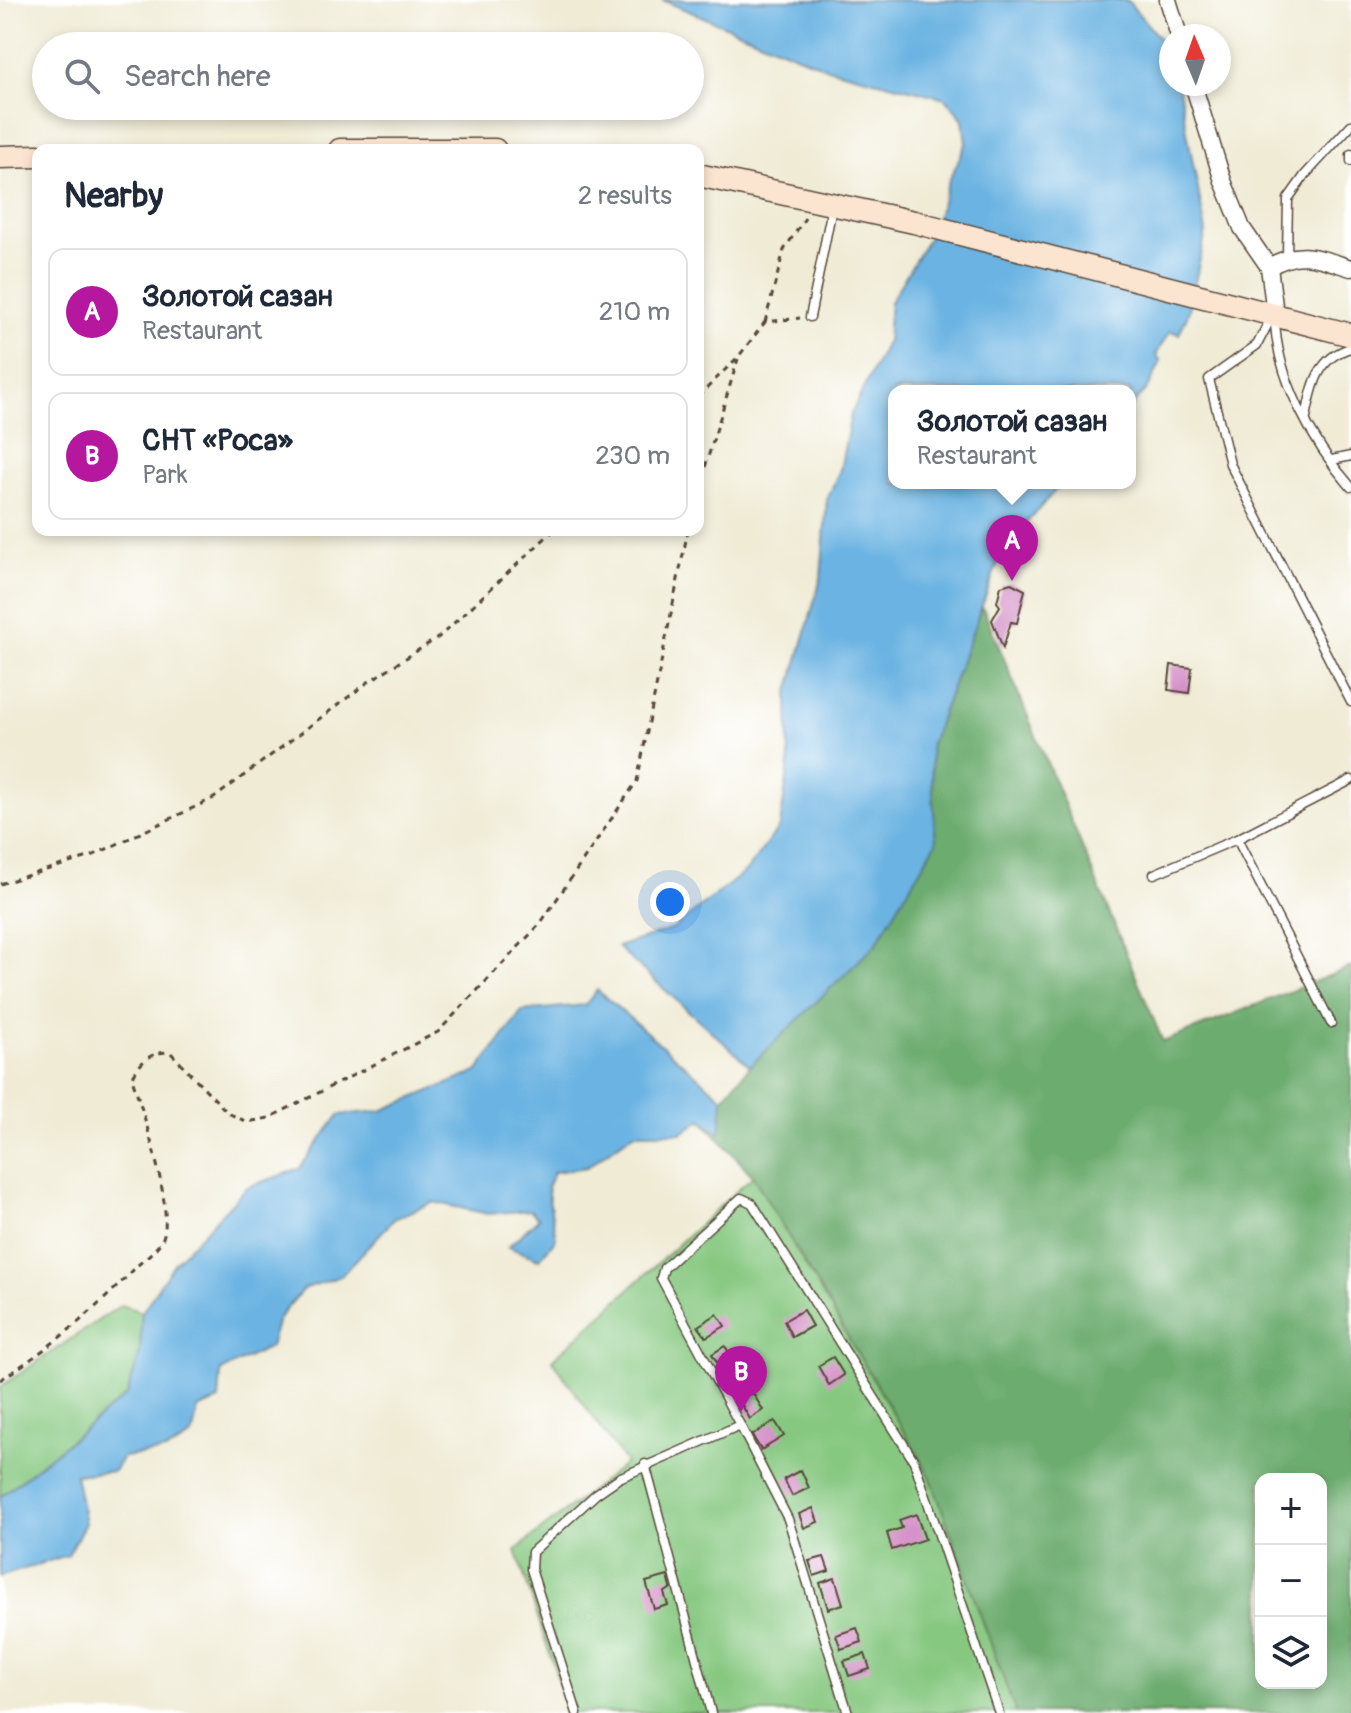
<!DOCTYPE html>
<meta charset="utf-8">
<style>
:root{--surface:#fff;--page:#f6f6f7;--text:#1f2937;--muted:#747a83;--line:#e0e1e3;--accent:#b5179e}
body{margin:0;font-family:Pangolin,sans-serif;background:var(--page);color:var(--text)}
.controls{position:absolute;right:24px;bottom:24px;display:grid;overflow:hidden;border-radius:16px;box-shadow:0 4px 12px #0003}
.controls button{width:72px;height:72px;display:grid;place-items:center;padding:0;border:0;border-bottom:2px solid var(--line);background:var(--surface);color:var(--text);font:40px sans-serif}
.compass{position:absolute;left:1159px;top:24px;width:72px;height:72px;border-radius:50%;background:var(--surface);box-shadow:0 4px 12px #0003;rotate:358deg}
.you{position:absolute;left:670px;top:902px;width:28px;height:28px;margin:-20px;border:6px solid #fff;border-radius:50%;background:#1a73e8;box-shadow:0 0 0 12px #1a73e833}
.badge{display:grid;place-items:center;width:52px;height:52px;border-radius:50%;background:var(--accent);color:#fff;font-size:26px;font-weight:700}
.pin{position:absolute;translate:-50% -66px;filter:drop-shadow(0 2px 4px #0008)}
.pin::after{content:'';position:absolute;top:42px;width:28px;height:24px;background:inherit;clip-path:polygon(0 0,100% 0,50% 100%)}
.popup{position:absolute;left:888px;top:385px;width:248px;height:104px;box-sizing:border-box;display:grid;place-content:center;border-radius:16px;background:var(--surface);filter:drop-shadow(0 2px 6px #0005);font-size:26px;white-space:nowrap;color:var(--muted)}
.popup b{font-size:30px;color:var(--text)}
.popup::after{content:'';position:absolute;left:50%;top:100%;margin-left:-16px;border:16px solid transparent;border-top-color:var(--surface)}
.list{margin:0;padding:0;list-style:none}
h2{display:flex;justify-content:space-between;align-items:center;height:104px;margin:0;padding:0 32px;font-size:34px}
h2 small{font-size:26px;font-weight:400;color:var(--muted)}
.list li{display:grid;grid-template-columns:52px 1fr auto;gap:24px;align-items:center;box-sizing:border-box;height:128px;margin:0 16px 16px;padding:0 16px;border:2px solid var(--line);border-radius:16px}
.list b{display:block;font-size:30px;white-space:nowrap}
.list p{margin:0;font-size:26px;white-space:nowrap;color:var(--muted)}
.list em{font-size:26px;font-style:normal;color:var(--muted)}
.icon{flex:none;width:44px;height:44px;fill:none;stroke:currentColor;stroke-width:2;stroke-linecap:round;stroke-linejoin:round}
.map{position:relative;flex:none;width:1351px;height:1713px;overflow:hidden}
.search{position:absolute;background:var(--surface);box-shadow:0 4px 12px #0003;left:32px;top:32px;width:672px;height:88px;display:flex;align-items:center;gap:20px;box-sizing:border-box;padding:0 28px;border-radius:44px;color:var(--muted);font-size:30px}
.panel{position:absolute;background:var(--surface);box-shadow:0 4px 12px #0003;left:32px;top:144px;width:672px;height:392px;border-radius:16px}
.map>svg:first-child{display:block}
.green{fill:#86c880;stroke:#60794f;stroke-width:2}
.forest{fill:#6cac6e;stroke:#546b46;stroke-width:2;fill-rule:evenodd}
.water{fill:#6ab3e2;stroke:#526e80;stroke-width:2}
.building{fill:#d693c9}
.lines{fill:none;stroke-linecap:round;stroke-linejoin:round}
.service-casing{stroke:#564739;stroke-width:11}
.minor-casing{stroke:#564739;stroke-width:19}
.secondary-casing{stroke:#564739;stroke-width:25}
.path{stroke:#564739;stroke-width:3;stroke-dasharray:6 6;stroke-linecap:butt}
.service{stroke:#fff;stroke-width:8}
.minor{stroke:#fff;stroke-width:16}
.secondary{stroke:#fce5d0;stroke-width:22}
</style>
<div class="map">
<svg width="1351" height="1713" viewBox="0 0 1351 1713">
<rect width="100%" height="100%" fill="#fff"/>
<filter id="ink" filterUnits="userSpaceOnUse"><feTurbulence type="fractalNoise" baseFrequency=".0125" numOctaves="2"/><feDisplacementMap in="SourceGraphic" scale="16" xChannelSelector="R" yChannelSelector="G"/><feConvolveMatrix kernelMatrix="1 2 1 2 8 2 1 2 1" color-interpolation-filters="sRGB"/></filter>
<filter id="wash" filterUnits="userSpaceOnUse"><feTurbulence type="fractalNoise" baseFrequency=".006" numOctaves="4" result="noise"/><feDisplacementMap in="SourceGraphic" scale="32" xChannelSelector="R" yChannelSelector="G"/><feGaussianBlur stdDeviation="1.8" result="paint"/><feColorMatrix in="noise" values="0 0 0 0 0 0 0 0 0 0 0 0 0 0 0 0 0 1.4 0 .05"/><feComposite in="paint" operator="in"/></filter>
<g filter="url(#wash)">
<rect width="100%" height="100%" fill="#f0ebd5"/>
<g class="green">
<polygon points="753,1176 930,1476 1016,1713 569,1713 516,1550 626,1463 552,1360"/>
<polygon points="121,1305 142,1312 140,1353 127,1395 0,1497 0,1387"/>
</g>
<path class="forest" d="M982 606 1163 1042 1351 967V1713H1016L930 1476 753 1176 701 1119 720 1133 723 1098 750 1066 875 945 936 843 930 747ZM1261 1479H1321V1683H1261Z"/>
<g class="water">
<polygon points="662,0 1127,0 1171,52 1171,84 1178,84 1206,232 1188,314 1179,334 1170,331 1156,355 1161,361 1150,385 1130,408 1130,391 894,391 894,483 1062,483 1003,549 930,746 936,843 875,945 750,1066 617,947 673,929 746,871 780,826 789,765 788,695 821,578 827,499 840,470 851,414 887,341 890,302 932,232 948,183 966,144 963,119 945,98 827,68"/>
<polygon points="597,990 723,1098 720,1134 701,1119 682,1133 634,1133 587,1167 554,1172 547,1187 556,1239 539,1259 508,1247 539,1218 530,1210 488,1214 433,1202 394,1219 341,1276 303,1289 278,1319 270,1347 221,1371 219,1400 198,1409 192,1436 166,1451 123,1457 114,1471 75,1475 85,1523 68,1555 0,1577 0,1497 127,1395 140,1353 142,1312 175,1262 247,1187 299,1169 339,1115 381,1111 477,1072 522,1011 585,1005"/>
</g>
<g id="blocks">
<g class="building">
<polygon points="1011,583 1025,590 1017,623 1011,622 1003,648 992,620 1000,606 997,602 1001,586"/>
<polygon points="1171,665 1192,668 1189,693 1168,690"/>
<polygon points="803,1310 812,1326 792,1337 784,1321"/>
<polygon points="717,1314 725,1326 706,1337 698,1326"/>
<polygon points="725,1346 733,1359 720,1367 712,1354"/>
<polygon points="833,1357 844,1375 829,1385 818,1366"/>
<polygon points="749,1387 763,1410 750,1419 736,1395"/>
<polygon points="775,1421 784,1436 761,1450 752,1435"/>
<polygon points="801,1470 809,1488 792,1496 784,1479"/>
<polygon points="813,1508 818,1522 804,1528 799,1514"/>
<polygon points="916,1514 925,1539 892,1550 887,1533 902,1528 899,1520"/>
<polygon points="824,1557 829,1571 814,1576 809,1561"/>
<polygon points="668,1576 671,1588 664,1593 668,1605 654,1609 646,1582"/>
<polygon points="835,1578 843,1604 828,1609 820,1583"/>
<polygon points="857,1628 862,1642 841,1649 836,1635"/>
<polygon points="865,1654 870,1669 849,1676 844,1661"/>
</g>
</g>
</g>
<g filter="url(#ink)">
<use href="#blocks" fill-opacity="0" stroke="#564739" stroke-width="2"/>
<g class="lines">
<g class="service-casing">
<g id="service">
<polyline points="1351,154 1351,161"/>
<polyline points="1287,256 1288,199 1305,175 1351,125"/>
<polyline points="810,317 832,208"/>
<path d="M1275 317C1275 375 1313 444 1351 487"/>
<polyline points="1271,318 1257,345 1209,379 1230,464 1351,702"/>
<path d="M1306 418C1312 387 1317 357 1351 348"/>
<polyline points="1332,460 1351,456"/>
<polyline points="1237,839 1331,1023"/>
<polyline points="1154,874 1237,839 1351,780"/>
<polyline points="740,1425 788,1519 848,1713"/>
<polyline points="645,1464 711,1713"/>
<polyline points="577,1713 531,1569 532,1552 596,1494 619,1478 740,1425 661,1278 664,1268 741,1198 752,1203 914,1461 999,1713"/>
</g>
</g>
<g class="minor-casing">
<g id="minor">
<polyline points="1168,0 1179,36"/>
<polyline points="1193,84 1223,181 1242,228 1269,267 1275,313"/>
<path d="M1269 267C1301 248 1318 258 1351 268"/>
</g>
</g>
<g class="secondary-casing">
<g id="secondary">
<polyline points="340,150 495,150"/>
<polyline points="0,157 38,156"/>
<polyline points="698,175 914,222 1351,335"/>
</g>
</g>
<g class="path">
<polyline points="765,322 784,250 805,218"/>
<polyline points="698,397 739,356 765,322 800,318"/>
<polyline points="698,490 738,359"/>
<polyline points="0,884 92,856 214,798 371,680 439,637 554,530"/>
<path d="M0 1380C50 1348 96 1310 136 1267 144 1259 157 1249 162 1240 176 1213 142 1109 132 1078 141 1061 150 1052 170 1052L228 1113 247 1122 269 1118 438 1032 540 924 637 781 688 530"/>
</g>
<use href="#service" class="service"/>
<use href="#minor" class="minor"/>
<use href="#secondary" class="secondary"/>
</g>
</g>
</svg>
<div class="controls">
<button>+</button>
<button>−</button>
<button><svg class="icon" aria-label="layers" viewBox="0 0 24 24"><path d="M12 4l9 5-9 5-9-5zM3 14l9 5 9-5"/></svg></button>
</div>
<svg class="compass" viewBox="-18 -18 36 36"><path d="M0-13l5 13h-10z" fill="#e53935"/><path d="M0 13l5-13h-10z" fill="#747a83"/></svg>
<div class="you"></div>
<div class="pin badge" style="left:1012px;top:581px">A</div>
<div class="popup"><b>Золотой сазан</b>Restaurant</div>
<div class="pin badge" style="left:741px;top:1412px">B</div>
<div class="search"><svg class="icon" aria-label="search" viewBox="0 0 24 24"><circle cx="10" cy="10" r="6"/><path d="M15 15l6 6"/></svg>Search here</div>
<section class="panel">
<h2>Nearby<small>2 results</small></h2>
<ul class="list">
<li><span class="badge">A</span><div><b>Золотой сазан</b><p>Restaurant</p></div><em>210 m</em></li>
<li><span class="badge">B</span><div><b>СНТ «Роса»</b><p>Park</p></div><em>230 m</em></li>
</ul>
</section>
</div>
